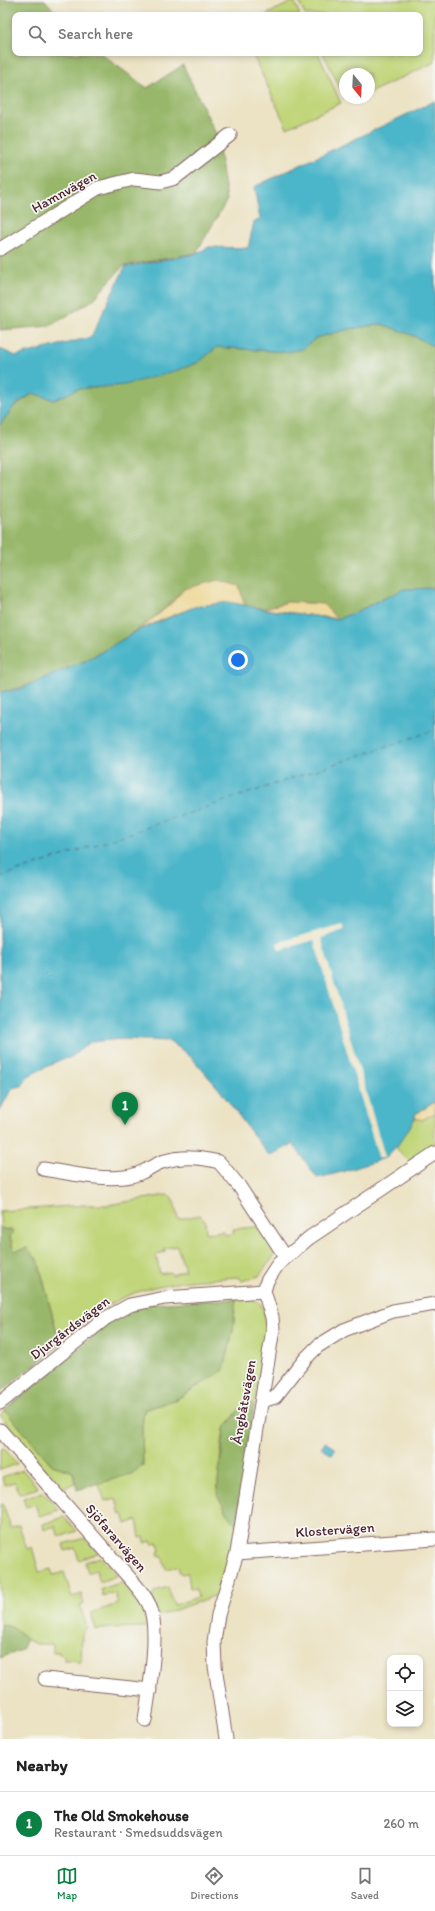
<!DOCTYPE html>
<meta charset="utf-8">
<style>
:root{--surface:#fff;--page:#f2f2f2;--text:#222;--muted:#767676;--line:#e0e0e0;--accent:#0b8043}
body{margin:0;font-family:Itim,sans-serif;background:var(--page);color:var(--text)}
.controls{position:absolute;right:12px;bottom:12px;display:grid;overflow:hidden;border-radius:8px;box-shadow:0 2px 6px #0003}
.controls button{width:36px;height:36px;display:grid;place-items:center;padding:0;border:0;border-bottom:1px solid var(--line);background:var(--surface);color:var(--text);font:20px sans-serif}
.compass{position:absolute;left:339px;top:68px;width:36px;height:36px;border-radius:50%;background:var(--surface);box-shadow:0 2px 6px #0003;rotate:162deg}
.you{position:absolute;left:238px;top:660px;width:14px;height:14px;margin:-10px;border:3px solid #fff;border-radius:50%;background:#1a73e8;box-shadow:0 0 0 6px #1a73e833}
.badge{display:grid;place-items:center;width:26px;height:26px;border-radius:50%;background:var(--accent);color:#fff;font-size:13px;font-weight:700}
.pin{position:absolute;translate:-50% -33px;filter:drop-shadow(0 1px 2px #0008)}
.pin::after{content:'';position:absolute;top:21px;width:14px;height:12px;background:inherit;clip-path:polygon(0 0,100% 0,50% 100%)}
.list{margin:0;padding:0;list-style:none}
h2{display:flex;justify-content:space-between;align-items:center;height:52px;margin:0;padding:0 16px;font-size:17px}
h2 small{font-size:13px;font-weight:400;color:var(--muted)}
.list li{display:grid;grid-template-columns:26px 1fr auto;gap:12px;align-items:center;box-sizing:border-box;height:64px;padding:0 16px;border-top:1px solid var(--line)}
.list b{display:block;font-size:15px;white-space:nowrap}
.list p{margin:0;font-size:13px;white-space:nowrap;color:var(--muted)}
.list em{font-size:13px;font-style:normal;color:var(--muted)}
.icon{flex:none;width:22px;height:22px;fill:none;stroke:currentColor;stroke-width:2;stroke-linecap:round;stroke-linejoin:round}
.map{position:relative;flex:none;width:435px;height:1739px;overflow:hidden}
.search{position:absolute;background:var(--surface);box-shadow:0 2px 6px #0003;left:12px;right:12px;top:12px;height:44px;display:flex;align-items:center;gap:10px;box-sizing:border-box;padding:0 14px;border-radius:8px;color:var(--muted);font-size:15px}
.sheet{height:116px;background:var(--surface)}
nav{display:flex;justify-content:space-around;align-items:center;box-sizing:border-box;height:56px;border-top:1px solid var(--line);background:var(--surface);font-size:11px;color:var(--muted)}
nav a{display:grid;justify-items:center;gap:2px}
nav .on{color:var(--accent)}
.map>svg:first-child{display:block}
.green{fill:#c1d67a;stroke:#867a52;fill-rule:evenodd}
.forest{fill:#98b76a;stroke:#716b4a}
.sand{fill:#eeda9e;stroke:#9c7c64}
.water{fill:#4bb5c9;stroke:#4a6a7a}
.pier{fill:#ece3c5}
.lines{fill:none;stroke-linecap:round;stroke-linejoin:round}
.ferry{stroke:#4a5462;stroke-width:1;stroke-dasharray:5 4;stroke-linecap:butt}
.minor-casing{stroke:#836461;stroke-width:15}
.minor{stroke:#fff;stroke-width:13}
.labels{text-anchor:middle;dominant-baseline:central;stroke-width:3.5;stroke-linejoin:round;paint-order:stroke}
.street-label{font-size:14px;fill:#4a1f2b;stroke:#f6f6f2}
</style>
<div class="map">
<svg width="435" height="1739" viewBox="0 0 435 1739">
<rect width="100%" height="100%" fill="#f6f6f2"/>
<filter id="ink" filterUnits="userSpaceOnUse"><feTurbulence type="fractalNoise" baseFrequency=".025" numOctaves="2"/><feDisplacementMap in="SourceGraphic" scale="8" xChannelSelector="R" yChannelSelector="G"/><feConvolveMatrix kernelMatrix="1 2 1 2 8 2 1 2 1" color-interpolation-filters="sRGB"/></filter>
<filter id="wash" filterUnits="userSpaceOnUse"><feTurbulence type="fractalNoise" baseFrequency=".012" numOctaves="4" result="noise"/><feDisplacementMap in="SourceGraphic" scale="16" xChannelSelector="R" yChannelSelector="G"/><feGaussianBlur stdDeviation="0.9" result="paint"/><feColorMatrix in="noise" values="0 0 0 0 0 0 0 0 0 0 0 0 0 0 0 0 0 1.4 0 .05"/><feComposite in="paint" operator="in"/></filter>
<g filter="url(#wash)">
<rect width="100%" height="100%" fill="#ece3c5"/>
<g class="green">
<polygon points="298,0 435,0 435,62 369,93 369,74 345,74 345,98 323,53 420,53 420,15 305,15"/>
<polygon points="294,1 300,15 265,15"/>
<polygon points="252,53 318,53 341,103 287,128"/>
<polygon points="435,1113 435,1145 409,1161 396,1148 415,1118 422,1120"/>
<path d="M166 1195 171 1196 175 1205 178 1219 200 1215 205 1220 206 1233 223 1231 224 1235 234 1233 233 1229 256 1227 260 1229 272 1248 274 1256 259 1276 242 1281 238 1277C197 1280 149 1282 113 1303 94 1313 77 1331 60 1345L39 1264 35 1256 14 1251 10 1237 12 1231 0 1228V1211L85 1205H108ZM177 1246 185 1270 172 1275 170 1272 160 1274 156 1255 165 1252 164 1249Z"/>
<polygon points="247,1298 255,1300 261,1304 268,1325 254,1407 242,1406 224,1429 220,1458 226,1509 232,1521 238,1525 236,1539 219,1594 159,1616 152,1596 155,1591 168,1587 174,1605 198,1597 196,1589 190,1588 188,1573 180,1574 178,1566 166,1569 162,1556 159,1556 158,1552 160,1551 158,1543 152,1544 151,1541 145,1543 144,1537 140,1538 137,1520 126,1524 123,1514 120,1515 116,1498 105,1501 98,1483 134,1473 143,1465 142,1428 144,1410 177,1399 224,1370 233,1330 236,1299"/>
<polygon points="5,1410 52,1465 73,1472 75,1483 61,1489 0,1415"/>
<polygon points="4,1448 17,1464 0,1470 0,1449"/>
<polygon points="23,1470 38,1488 19,1494 15,1482 4,1485 2,1477"/>
<polygon points="43,1492 59,1510 39,1516 35,1504 26,1507 23,1498"/>
<path d="M0 1504 3 1505 11 1528 19 1525 27 1549 32 1547 39 1572 51 1569 53 1575 64 1572 72 1597 81 1594 84 1604 80 1606 87 1627 82 1634 81 1662H77L76 1660H64V1655L59 1654V1652H53V1644C48 1644 42 1645 37 1644 21 1640 18 1626 0 1625Z"/>
<polygon points="64,1517 77,1531 59,1537 55,1526 44,1530 43,1524"/>
<polygon points="85,1538 98,1553 79,1560 75,1548 65,1551 63,1544"/>
<polygon points="100,1557 118,1575 100,1582 96,1570 88,1573 85,1562"/>
<polygon points="123,1582 145,1610 146,1627 111,1628 96,1630 91,1613 118,1604 115,1593 103,1596 101,1589"/>
</g>
<g class="forest">
<polygon points="0,0 45,0 58,15 15,15 15,53 100,53 147,88 183,65 217,136 227,200 196,253 123,266 93,300 50,326 0,330"/>
<path d="M382 324 412 335 435 347V588L384 598 354 613 337 619 323 604 288 602 263 609 245 606 239 586 184 589C149 628 104 653 58 673 38 681 21 689 0 692V425L14 406 34 393 54 400 78 389 99 387 178 370 199 362 217 347 286 352 302 349 316 338 349 329Z"/>
<polygon points="0,1228 13,1231 10,1237 14,1251 27,1248 35,1256 39,1264 60,1345 0,1392"/>
<polygon points="236,1299 233,1330 224,1370 177,1399 144,1410 142,1428 143,1465 134,1473 77,1490 73,1472 52,1465 5,1410 109,1323 128,1311 148,1304"/>
<polygon points="251,1402 254,1407 242,1479 238,1525 232,1521 217,1495 218,1480 223,1444 224,1429 242,1406"/>
<path d="M0 1625C12 1625 19 1631 27 1639L22 1650 0 1658Z"/>
</g>
<g class="sand">
<path d="M218 580 239 586 245 606C207 597 174 615 139 630L171 604 184 589Z"/>
<polygon points="288,602 323,604 337,619 263,609"/>
<polygon points="435,1102 435,1113 422,1120 415,1118 415,1114"/>
</g>
<g class="water">
<polygon points="435,101 435,347 412,335 382,324 349,329 316,338 302,349 286,352 217,347 199,362 178,370 125,385 78,389 54,400 33,393 14,406 0,425 0,349 16,356 91,337 125,267 195,254 209,247 248,248 254,222 260,219 254,187"/>
<path d="M435 588V1102L415 1114V1118C407 1133 398 1146 386 1157 381 1161 326 1177 317 1178L293 1144 269 1156 219 1089 191 1057 170 1041 121 1039 90 1042 70 1058 62 1059 28 1076 22 1086 12 1088 0 1110V692L20 689 87 660 139 630 194 607 229 602 263 609 337 619 354 613 404 589Z"/>
<polygon points="325,1442 336,1449 332,1455 321,1447"/>
</g>
<polygon class="pier" points="342,924 344,930 321,938 385,1157 379,1159 314,940 279,950 277,943"/>
<g class="lines">
<polyline class="ferry" points="0,877 435,730"/>
</g>
</g>
<g filter="url(#ink)">
<g class="lines">
<g class="minor-casing">
<g id="minor">
<polyline points="0,249 98,188 134,179 161,182 175,178 230,135"/>
<path d="M43 1169C70 1173 98 1180 125 1177 143 1175 148 1167 162 1162 182 1156 199 1157 219 1162L239 1186 285 1256"/>
<polyline points="262,1401 275,1397 306,1358 318,1346 344,1330 393,1311 435,1304"/>
<polyline points="0,1403 106,1318 130,1305 165,1298 264,1291"/>
<path d="M0 1430 133 1582C140 1590 148 1599 151 1610 159 1637 149 1691 145 1720"/>
<polyline points="237,1553 435,1539"/>
<polyline points="45,1679 150,1690"/>
<polyline points="226,1739 215,1666 214,1642 218,1615 237,1553 273,1329 272,1317 264,1291 267,1281 278,1264 309,1238 435,1153"/>
</g>
</g>
<use href="#minor" class="minor"/>
</g>
</g>
<g class="labels">
<g class="street-label">
<text transform="translate(64 192) rotate(-29)">Hamnvägen</text>
<text transform="translate(70 1328) rotate(-37)">Djurgårdsvägen</text>
<text transform="translate(244 1402) rotate(-80)">Ångbåtsvägen</text>
<text transform="translate(335 1530) rotate(-4)">Klostervägen</text>
<text transform="translate(116 1538) rotate(49)">Sjöfararvägen</text>
</g>
</g>
</svg>
<div class="controls">
<button><svg class="icon" aria-label="locate" viewBox="0 0 24 24"><circle cx="12" cy="12" r="6"/><path d="M12 2v4M12 18v4M2 12h4M18 12h4"/></svg></button>
<button><svg class="icon" aria-label="layers" viewBox="0 0 24 24"><path d="M12 4l9 5-9 5-9-5zM3 14l9 5 9-5"/></svg></button>
</div>
<svg class="compass" viewBox="-18 -18 36 36"><path d="M0-13l5 13h-10z" fill="#e53935"/><path d="M0 13l5-13h-10z" fill="#767676"/></svg>
<div class="you"></div>
<div class="pin badge" style="left:125px;top:1125px">1</div>
<div class="search"><svg class="icon" aria-label="search" viewBox="0 0 24 24"><circle cx="10" cy="10" r="6"/><path d="M15 15l6 6"/></svg>Search here</div>
</div>
<section class="sheet">
<h2>Nearby<small></small></h2>
<ul class="list">
<li><span class="badge">1</span><div><b>The Old Smokehouse</b><p>Restaurant · Smedsuddsvägen</p></div><em>260 m</em></li>
</ul>
</section>
<nav>
<a class="on"><svg class="icon" aria-label="map" viewBox="0 0 24 24"><path d="M3 6l6-2 6 2 6-2v14l-6 2-6-2-6 2zM9 4v14M15 6v14"/></svg>Map</a>
<a><svg class="icon" aria-label="directions" viewBox="0 0 24 24"><path d="M12 3l9 9-9 9-9-9zM9 14v-3h6M13 9l2 2-2 2"/></svg>Directions</a>
<a><svg class="icon" aria-label="saved" viewBox="0 0 24 24"><path d="M7 4h10v16l-5-4-5 4z"/></svg>Saved</a>
</nav>
